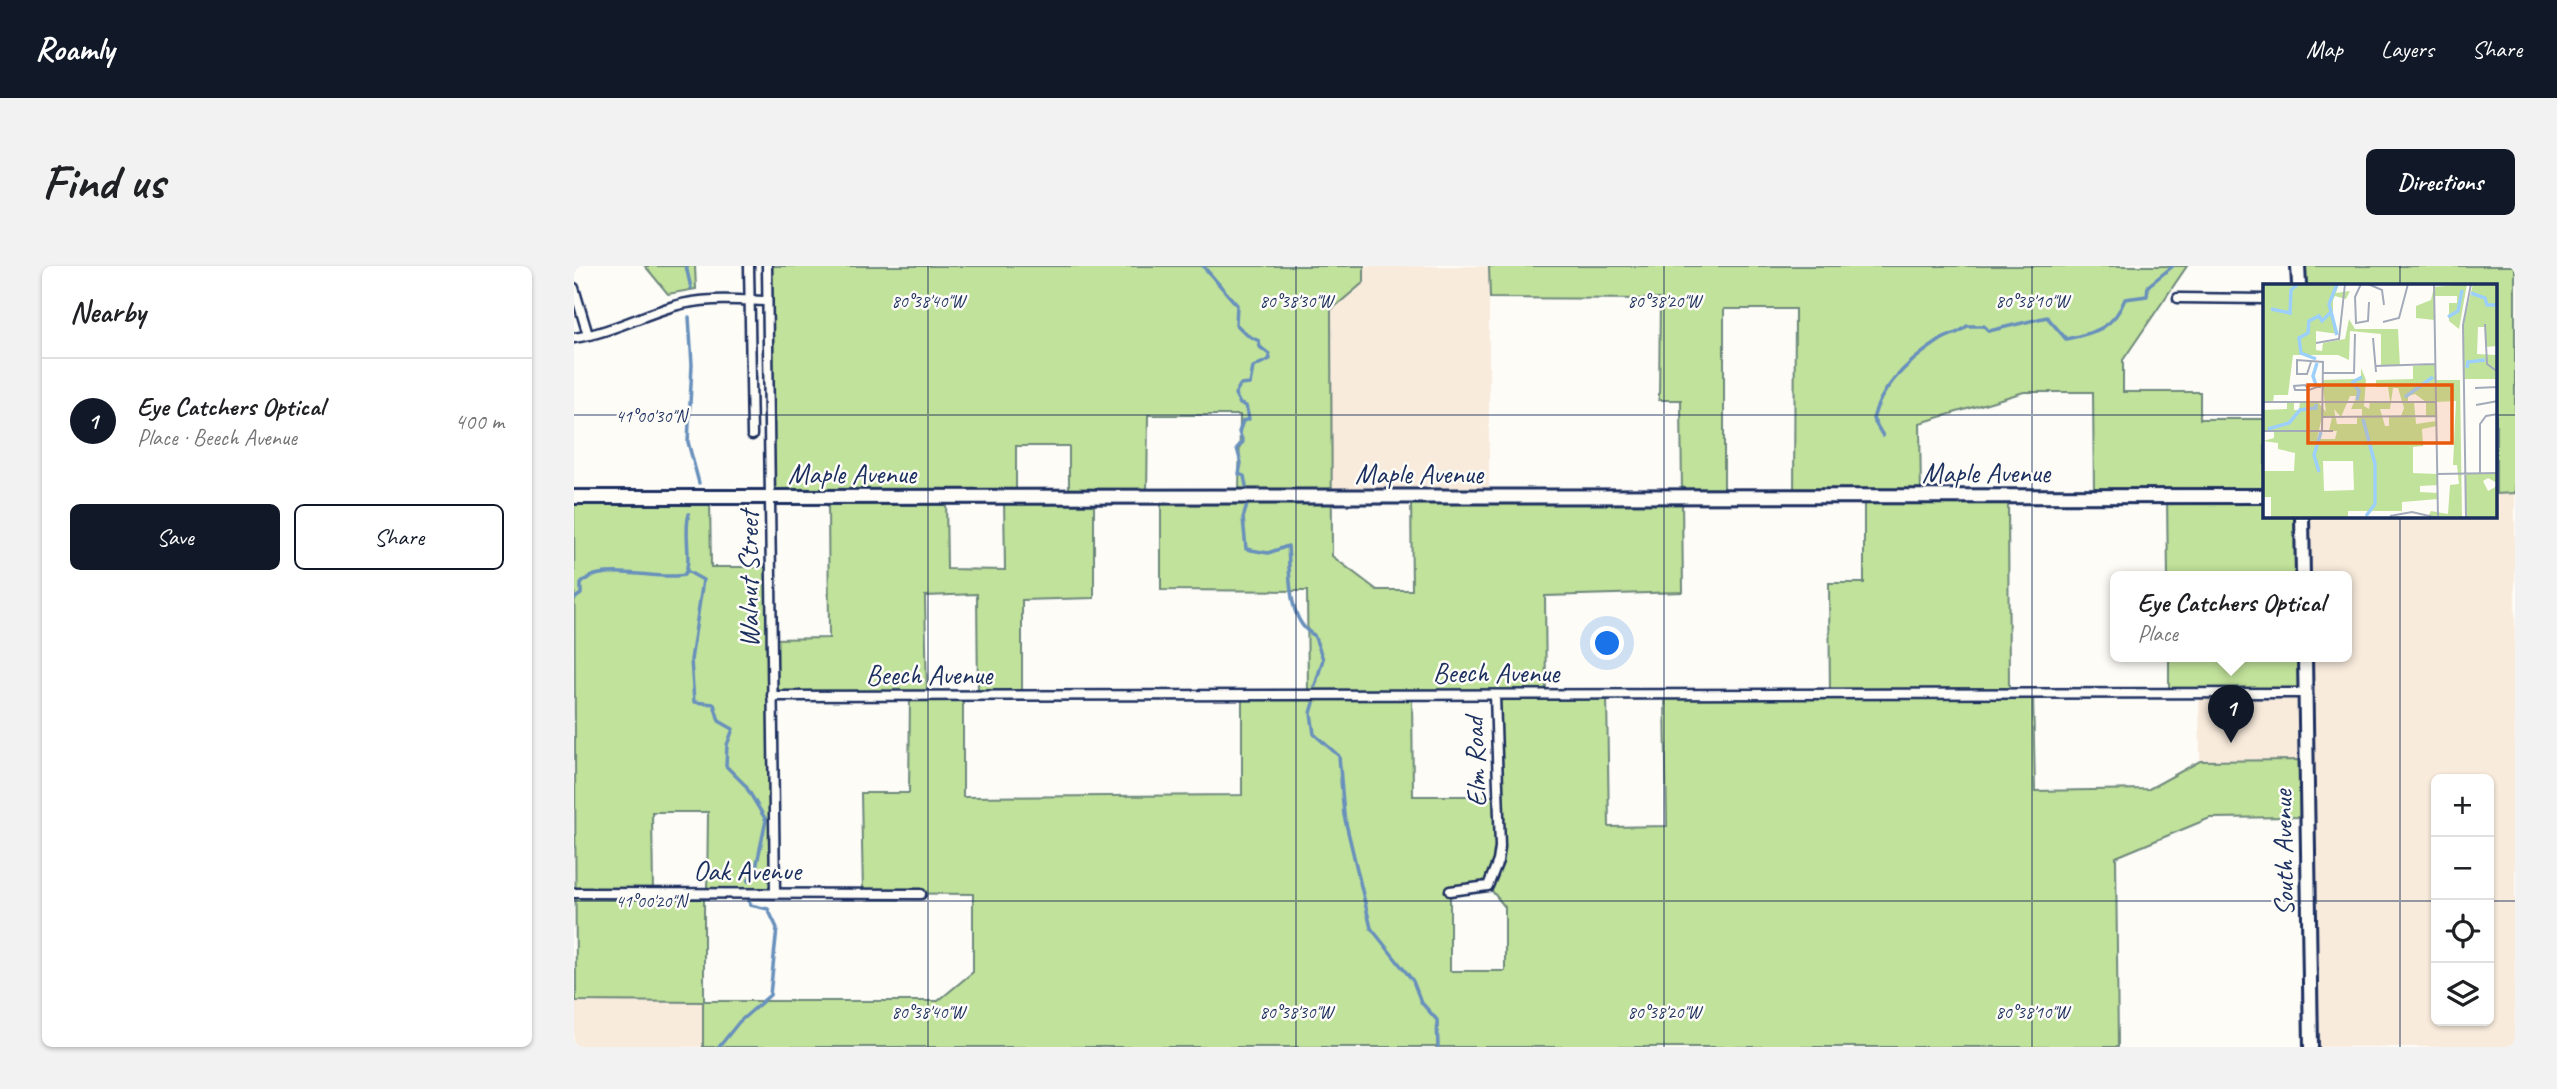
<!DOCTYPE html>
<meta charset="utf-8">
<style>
:root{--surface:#fff;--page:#f2f2f2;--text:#202124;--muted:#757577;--line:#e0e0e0;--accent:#111827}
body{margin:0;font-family:Caveat,sans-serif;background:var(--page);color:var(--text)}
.controls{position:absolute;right:21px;bottom:21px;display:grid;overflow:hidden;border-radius:10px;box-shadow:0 2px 5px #0004}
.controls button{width:63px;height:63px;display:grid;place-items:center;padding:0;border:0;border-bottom:2px solid var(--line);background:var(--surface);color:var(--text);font:35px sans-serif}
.you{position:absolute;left:1034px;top:378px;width:24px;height:24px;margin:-18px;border:5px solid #fff;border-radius:50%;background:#1a73e8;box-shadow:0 0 0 10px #1a73e833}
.badge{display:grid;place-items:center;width:46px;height:46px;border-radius:50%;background:var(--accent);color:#fff;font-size:23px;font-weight:700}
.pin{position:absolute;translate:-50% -58px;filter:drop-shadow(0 2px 4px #0008)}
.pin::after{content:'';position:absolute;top:37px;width:24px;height:21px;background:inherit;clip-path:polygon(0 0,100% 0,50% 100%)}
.popup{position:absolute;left:1536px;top:305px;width:242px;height:91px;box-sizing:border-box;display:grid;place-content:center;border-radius:10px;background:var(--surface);filter:drop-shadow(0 2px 5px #0005);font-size:23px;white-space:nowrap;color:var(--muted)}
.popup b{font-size:26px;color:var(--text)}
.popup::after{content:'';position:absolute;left:50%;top:100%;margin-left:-14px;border:14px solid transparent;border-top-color:var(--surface)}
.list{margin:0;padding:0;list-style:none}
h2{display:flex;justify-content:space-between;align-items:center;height:91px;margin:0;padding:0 28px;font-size:30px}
h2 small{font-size:23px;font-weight:400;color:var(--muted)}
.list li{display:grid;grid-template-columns:46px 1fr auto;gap:21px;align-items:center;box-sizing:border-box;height:126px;padding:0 28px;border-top:2px solid var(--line)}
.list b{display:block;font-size:26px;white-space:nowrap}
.list p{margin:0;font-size:23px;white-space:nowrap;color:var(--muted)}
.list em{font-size:23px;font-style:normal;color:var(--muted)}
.actions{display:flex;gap:14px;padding:21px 28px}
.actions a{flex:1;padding:16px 0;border:2px solid var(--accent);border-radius:10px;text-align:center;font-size:24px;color:var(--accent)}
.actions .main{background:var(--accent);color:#fff}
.icon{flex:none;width:38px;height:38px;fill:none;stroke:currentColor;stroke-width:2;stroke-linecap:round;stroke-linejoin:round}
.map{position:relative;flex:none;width:1941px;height:781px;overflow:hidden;border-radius:10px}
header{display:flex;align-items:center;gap:42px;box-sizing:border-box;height:98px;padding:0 35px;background:var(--accent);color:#fff}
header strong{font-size:33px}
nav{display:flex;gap:38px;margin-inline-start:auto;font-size:24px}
.intro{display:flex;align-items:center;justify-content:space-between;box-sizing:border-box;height:168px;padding:0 42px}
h1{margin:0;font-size:49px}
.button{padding:18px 32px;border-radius:10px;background:var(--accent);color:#fff;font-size:24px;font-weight:700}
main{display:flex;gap:42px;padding:0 42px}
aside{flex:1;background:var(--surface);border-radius:10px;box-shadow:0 2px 5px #0004}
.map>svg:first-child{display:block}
.built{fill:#f8ebdc;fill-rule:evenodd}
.green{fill:#c1e29a;stroke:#6e887c;stroke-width:2;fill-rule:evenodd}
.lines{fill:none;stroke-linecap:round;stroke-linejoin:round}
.stream{stroke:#6890bc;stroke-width:3.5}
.street-casing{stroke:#1b2f5e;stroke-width:13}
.secondary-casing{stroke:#1b2f5e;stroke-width:18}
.street{stroke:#fdfcf7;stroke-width:8}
.secondary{stroke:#fdfcf7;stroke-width:12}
.ticks{fill:none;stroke:#1b2f5e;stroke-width:2;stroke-opacity:0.45}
.labels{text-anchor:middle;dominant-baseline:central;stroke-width:5;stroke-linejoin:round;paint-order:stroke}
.street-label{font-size:28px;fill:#1b2f5e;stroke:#fdfcf7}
.inset-river{fill:none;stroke:#9cd0fa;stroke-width:3.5}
.inset-road{fill:none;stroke:#a3aaba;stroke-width:2}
.view{fill:#e8590c;fill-opacity:0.15;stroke:#e8590c;stroke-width:3.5}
.inset-edge{fill:none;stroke:#1b2f5e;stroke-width:3.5}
.ticks-label{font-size:18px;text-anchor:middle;fill:#1b2f5e;stroke:#fdfcf7;stroke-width:5;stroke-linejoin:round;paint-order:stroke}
</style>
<header>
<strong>Roamly</strong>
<nav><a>Map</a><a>Layers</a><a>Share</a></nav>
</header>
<div class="intro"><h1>Find us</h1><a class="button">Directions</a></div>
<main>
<aside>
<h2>Nearby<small></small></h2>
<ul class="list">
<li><span class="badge">1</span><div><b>Eye Catchers Optical</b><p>Place · Beech Avenue</p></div><em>400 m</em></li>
</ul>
<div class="actions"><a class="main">Save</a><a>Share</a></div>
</aside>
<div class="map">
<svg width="1941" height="781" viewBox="0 0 1941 781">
<rect width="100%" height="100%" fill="#fdfcf7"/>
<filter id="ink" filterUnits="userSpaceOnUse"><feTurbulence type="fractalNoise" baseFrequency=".0143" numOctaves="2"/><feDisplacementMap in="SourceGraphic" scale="14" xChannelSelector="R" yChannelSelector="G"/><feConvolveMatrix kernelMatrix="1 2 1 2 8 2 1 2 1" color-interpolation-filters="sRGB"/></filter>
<g filter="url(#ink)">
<g class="built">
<polygon points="790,0 915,0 915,231 757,231 757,43 789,16"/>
<path d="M1941 227V781H1737L1732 494 1626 495 1625 427 1731 391H1772V311H1729L1728 250H1922V228ZM1862 513H1915V755H1862Z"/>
<polygon points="0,735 129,736 129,781 0,781"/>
</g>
<g class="green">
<polygon points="71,0 121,0 122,23 94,28"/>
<path d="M193 0H790V16L757 44 758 290 803 324H838L837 231 1108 230 1107 134H1085L1086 33 916 32 915 0H1613L1549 94V126H1626V153H1691V250H1728L1729 311H1594L1593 230H1520L1519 126H1450L1346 157 1347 230H1434L1435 427H1459L1461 525 1575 523 1626 495 1732 494 1733 551 1636 552 1542 591 1544 781H129V736L2 735 0 231 136 232 137 301H197V373L255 372 254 232H196ZM1150 43H1221L1220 231H1290V317H1255L1256 428 1091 429 1093 560 1035 561 1033 429H972L971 330 1109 326 1108 231H1150ZM574 149H666L665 231H587V324L733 325 734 429 668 430V529L389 531V431L353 430 351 330 403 328 404 430H448V334L520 332V232L573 231ZM442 180H495V231H442ZM372 232H430L431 304 373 303ZM198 430 336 431 335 527H287L289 627 399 628V706L364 735H130V627H79L78 546H134L133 627 201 626ZM838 430H921L924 530H839ZM914 620 931 641V705H876V625Z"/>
<polygon points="1724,0 1941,0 1941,227 1922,228 1922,19 1725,19"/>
<rect x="1595" y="391" width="136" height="36"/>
</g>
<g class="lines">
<g class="stream">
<polyline points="112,0 117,22"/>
<polyline points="629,0 663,39 662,58 673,69 685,75 686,81 695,88 696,93 679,101 676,118 666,119 661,128 666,138 672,140 675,153 669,155 665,166 669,176 663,182 667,197 665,208 670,210 672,220"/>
<polyline points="115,51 118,99 114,176 125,217"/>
<path d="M1309 170 1299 153C1307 119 1336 94 1365 75 1375 68 1384 69 1393 60H1410L1415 65 1473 51 1492 73C1521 67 1540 62 1551 33L1573 30 1574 20 1599 0"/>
<path d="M673 239 669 252 672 283 694 287 714 280C716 307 713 356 740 369L749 393 741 420"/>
<polyline points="113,305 129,314 117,394 120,436 140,438 145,455 159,463 153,479 152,500 171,519 192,554 181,607 174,615"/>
<path d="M0 333 7 328V318C24 295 83 315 110 309 119 296 109 267 115 248"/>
<polyline points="740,437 737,447 740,468 765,490 770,549 797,662 839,715 847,736 863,754 864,781"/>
<polyline points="145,781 165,756 196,729 203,662 194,643 176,639 175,634"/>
</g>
<g class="street-casing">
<g id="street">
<polyline points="175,0 178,169"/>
<polyline points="193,0 201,626"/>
<polyline points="0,22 14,69"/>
<polyline points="1604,32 1691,33"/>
<path d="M0 72C35 67 66 50 100 40 130 31 162 34 193 35"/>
<polyline points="198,430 1731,427"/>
<polyline points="876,625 914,620 924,595 926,581 921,429"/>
<polyline points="0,627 347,628"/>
</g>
</g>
<g class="secondary-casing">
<g id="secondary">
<polyline points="1724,0 1725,19"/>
<polyline points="0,231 1691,230"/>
<polyline points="1728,250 1729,311"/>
<polyline points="1731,391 1737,781"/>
</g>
</g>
<use href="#street" class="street"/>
<use href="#secondary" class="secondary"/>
</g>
</g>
<path class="ticks" d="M354 0V781M722 0V781M1090 0V781M1458 0V781M1826 0V19M0 149H1691M1922 149H1941M1826 250V781M0 635H1862M1915 635H1941"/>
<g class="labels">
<g class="street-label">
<text x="1412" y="206">Maple Avenue</text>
<text x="278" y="207">Maple Avenue</text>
<text x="845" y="207">Maple Avenue</text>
<text transform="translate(174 313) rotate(-90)">Walnut Street</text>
<text x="922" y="406">Beech Avenue</text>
<text x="355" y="408">Beech Avenue</text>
<text transform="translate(901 496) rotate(-92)">Elm Road</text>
<text transform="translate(1709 587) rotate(-91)">South Avenue</text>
<text x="173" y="604">Oak Avenue</text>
</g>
</g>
<g transform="translate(1689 18)">
<rect width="234" height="234" fill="#fdfcf7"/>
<path d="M0 0H76L73 9 87 7 83 15 72 12 70 16V39L75 50 53 47V66L59 67 60 59 82 55 86 35 92 45H135L137 82H118V50L87 47 86 76 75 71H30L25 111H11L10 118H0ZM204 0 196 45 186 37V19H194V12H172V36L153 34V22L168 16 171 3ZM210 0H234V62L223 63V43H215L214 70 234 71V95H201L200 41ZM173 80V96H197L199 234H164L168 227 185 230 187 201 196 200 194 181H190L193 117 173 118V132H163V118L152 110 145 112V118H151L153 140 173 137 174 142 159 145 160 162 150 163V189L174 190 175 201 157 202V208L175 209V215L139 218V227H85V234H8V213H0V187H31L32 169 15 165V159L0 157 11 154V148L0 147V126L24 125V118H31V126H36L37 118H55L63 128 59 96 92 95 98 93V84L103 96 101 122 106 125 107 118 127 117 125 103H113V96L150 95V82ZM130 104H135L141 124 138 132H126V142H122L117 125H127ZM87 112H94L88 125H99V132L94 133V140H74L71 125 78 133ZM59 133H69L66 147H74L72 155H54ZM60 177H90L91 206 61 207ZM203 189H234V199L225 194 220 197 225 207 234 202V234H203Z" fill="#c1e29a" fill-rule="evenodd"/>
<path class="inset-river" d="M74 0 66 20 74 51M208 9 222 14 224 21H235M8 25 27 29 28 6 35 0M185 33 195 27 199 6M53 75 38 69 36 54 45 49 46 37 56 32 59 37 67 29M204 84 205 78 222 76M53 101 50 92 54 79M142 113 170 93M94 116 96 107 90 98 99 93M100 135 112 180V220L103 232M5 145 26 139 37 126 53 124V120M56 188 51 171 58 148"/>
<path class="inset-road" d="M98 0 92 13 93 39 105 37 106 18M105 0 119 6 121 21M171 0 175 234M120 38 136 34 145 0M222 40 224 80 235 88M110 54 113 88M53 59 76 55 82 0M48 78 44 90H34V76L60 78 59 147M112 82 172 80M60 89H91L92 50M212 104 235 103M46 106 42 101 31 102 32 106H46L54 103H58M0 118H173M213 121 235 117M59 133 173 132M0 147H70M217 189V140L223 132 235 130M174 190 235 189M127 232 149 228 175 234M203 234 200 41 208 0"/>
<path class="view" d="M45 101H189V159H45Z"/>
<rect width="234" height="234" class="inset-edge"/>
</g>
<g class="ticks-label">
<text x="354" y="41">80°38'40"W</text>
<text x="722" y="41">80°38'30"W</text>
<text x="1090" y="41">80°38'20"W</text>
<text x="1458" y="41">80°38'10"W</text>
<text x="77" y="156">41°00'30"N</text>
<text x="77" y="641">41°00'20"N</text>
<text x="354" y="752">80°38'40"W</text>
<text x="722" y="752">80°38'30"W</text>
<text x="1090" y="752">80°38'20"W</text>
<text x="1458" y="752">80°38'10"W</text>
</g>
</svg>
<div class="controls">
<button>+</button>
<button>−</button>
<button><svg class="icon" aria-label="locate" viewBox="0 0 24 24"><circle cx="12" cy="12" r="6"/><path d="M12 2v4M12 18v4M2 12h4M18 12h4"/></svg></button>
<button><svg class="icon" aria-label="layers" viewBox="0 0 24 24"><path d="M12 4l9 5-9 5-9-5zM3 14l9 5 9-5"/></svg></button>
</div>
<div class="you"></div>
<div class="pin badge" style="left:1657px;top:477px">1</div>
<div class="popup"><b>Eye Catchers Optical</b>Place</div>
</div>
</main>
